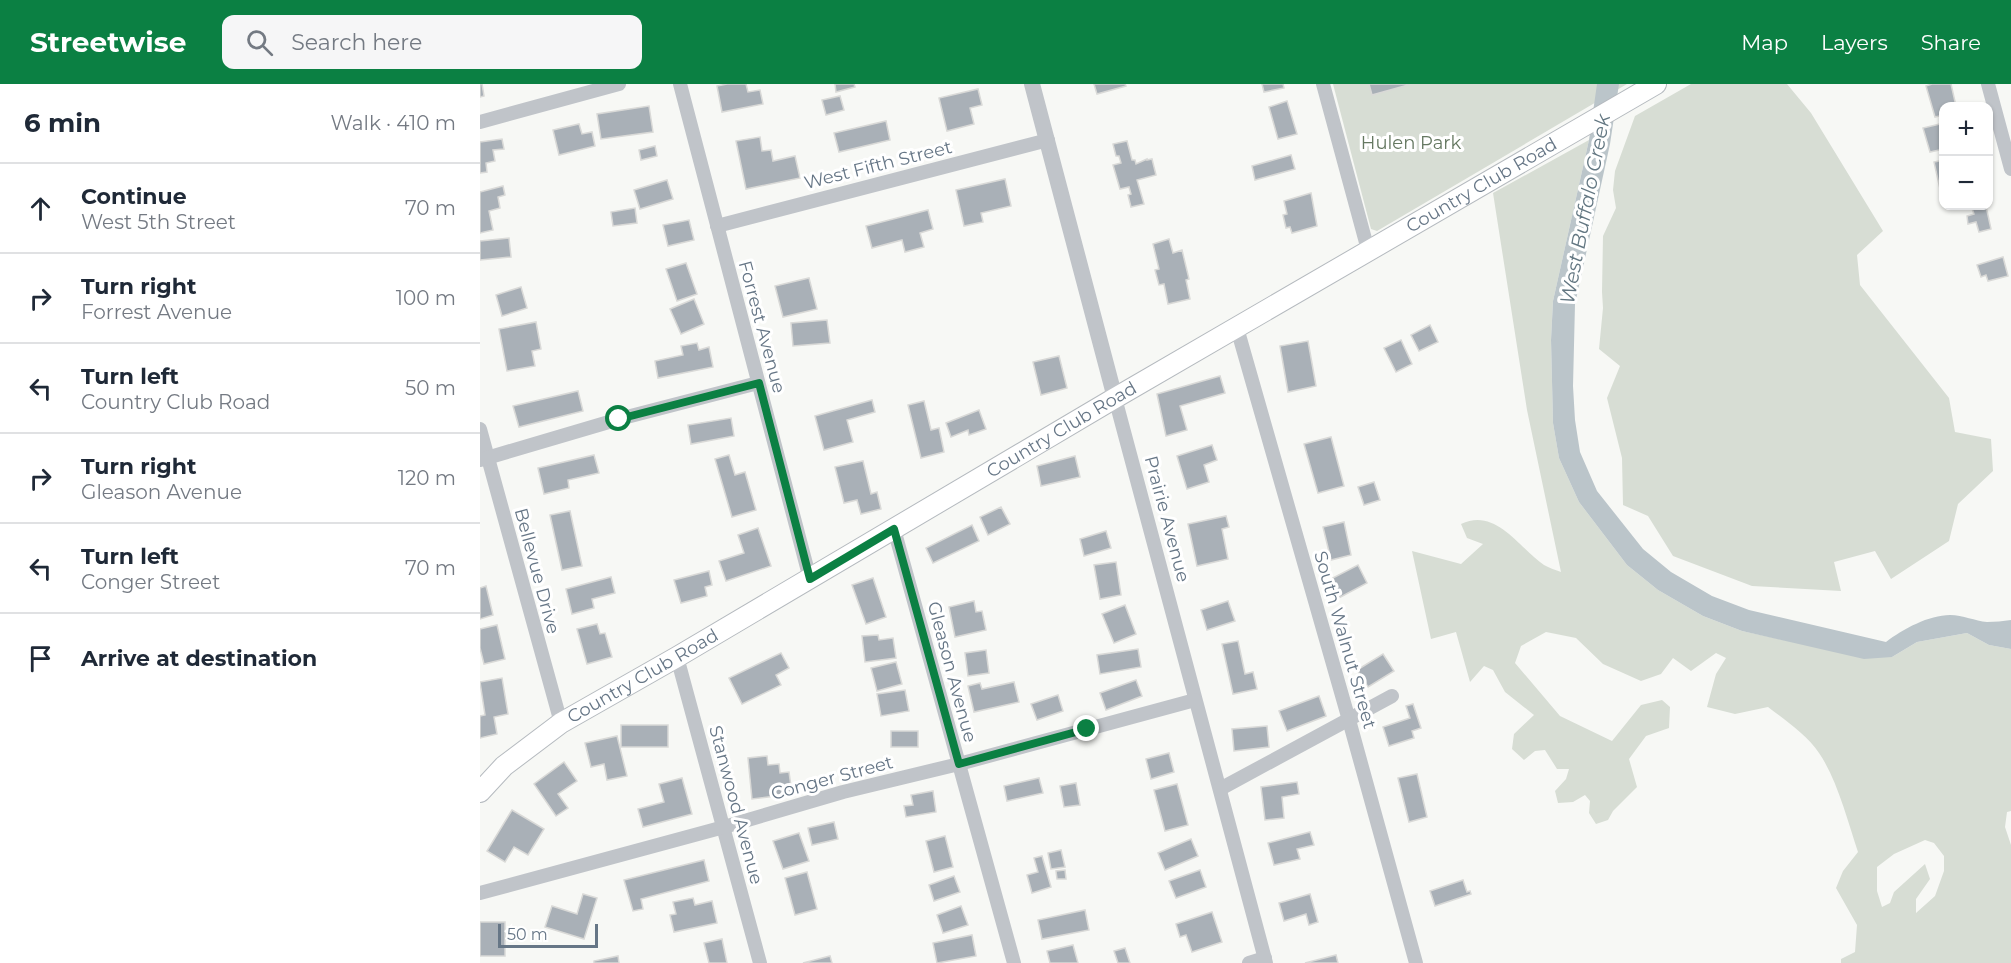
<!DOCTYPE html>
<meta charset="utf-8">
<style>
:root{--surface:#fff;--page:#f6f6f7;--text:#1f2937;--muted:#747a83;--line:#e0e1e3;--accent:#0b8043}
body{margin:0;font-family:Montserrat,sans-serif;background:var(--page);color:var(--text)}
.controls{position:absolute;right:18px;top:18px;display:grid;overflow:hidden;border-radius:12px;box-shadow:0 2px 4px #0004}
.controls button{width:54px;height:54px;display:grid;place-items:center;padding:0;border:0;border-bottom:2px solid var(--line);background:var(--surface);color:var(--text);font:30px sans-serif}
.scale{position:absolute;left:18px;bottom:15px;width:100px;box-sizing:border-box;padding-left:6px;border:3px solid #667686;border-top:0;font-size:16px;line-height:21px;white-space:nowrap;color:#667686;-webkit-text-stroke:4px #fff;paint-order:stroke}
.stop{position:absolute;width:18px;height:18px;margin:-14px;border:4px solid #0b8043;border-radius:50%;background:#fff}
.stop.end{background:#0b8043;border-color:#fff;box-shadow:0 2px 6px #0008}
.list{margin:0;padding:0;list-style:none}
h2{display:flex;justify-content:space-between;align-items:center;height:78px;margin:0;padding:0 24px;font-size:26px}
h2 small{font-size:20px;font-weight:400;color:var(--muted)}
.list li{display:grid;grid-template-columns:39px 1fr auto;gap:18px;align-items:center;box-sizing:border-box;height:90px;padding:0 24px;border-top:2px solid var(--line)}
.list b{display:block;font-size:22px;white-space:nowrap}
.list p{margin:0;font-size:20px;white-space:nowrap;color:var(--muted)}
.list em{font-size:20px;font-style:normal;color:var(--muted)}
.icon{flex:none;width:33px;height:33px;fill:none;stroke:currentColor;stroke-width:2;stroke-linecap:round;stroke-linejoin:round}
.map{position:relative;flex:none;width:1531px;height:879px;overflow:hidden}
header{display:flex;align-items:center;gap:36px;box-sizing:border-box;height:84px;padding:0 30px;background:var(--accent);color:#fff}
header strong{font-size:28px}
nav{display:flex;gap:33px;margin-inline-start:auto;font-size:21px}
.search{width:420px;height:54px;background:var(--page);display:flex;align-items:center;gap:15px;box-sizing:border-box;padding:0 21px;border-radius:12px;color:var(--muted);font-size:22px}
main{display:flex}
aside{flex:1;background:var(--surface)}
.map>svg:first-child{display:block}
.green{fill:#d7ddd4;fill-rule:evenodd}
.water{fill:#bbc5ca}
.building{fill:#a9b0b7;stroke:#d9d9d7;stroke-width:1.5}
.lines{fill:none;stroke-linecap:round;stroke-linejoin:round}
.secondary-casing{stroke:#b5babf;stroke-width:22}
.minor{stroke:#c0c4c9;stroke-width:14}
.tertiary{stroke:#c0c4c9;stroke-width:16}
.secondary{stroke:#fff;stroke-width:20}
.route{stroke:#0b8043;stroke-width:8}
.labels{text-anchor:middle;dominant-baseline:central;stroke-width:6;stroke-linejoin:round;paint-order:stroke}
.park-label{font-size:18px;fill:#657861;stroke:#fff}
.street-label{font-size:18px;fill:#667686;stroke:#fff}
.water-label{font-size:20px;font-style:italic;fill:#637782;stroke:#fff}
</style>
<header>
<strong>Streetwise</strong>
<div class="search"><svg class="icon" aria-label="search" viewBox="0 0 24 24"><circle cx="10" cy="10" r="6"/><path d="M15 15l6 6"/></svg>Search here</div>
<nav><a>Map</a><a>Layers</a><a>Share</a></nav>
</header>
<main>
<aside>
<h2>6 min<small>Walk · 410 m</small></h2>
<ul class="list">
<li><svg class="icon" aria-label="ahead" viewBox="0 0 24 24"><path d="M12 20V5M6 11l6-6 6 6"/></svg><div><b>Continue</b><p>West 5th Street</p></div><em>70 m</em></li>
<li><svg class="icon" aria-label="right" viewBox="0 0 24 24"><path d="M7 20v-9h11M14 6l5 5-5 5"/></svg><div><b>Turn right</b><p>Forrest Avenue</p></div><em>100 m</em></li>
<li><svg class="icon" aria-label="left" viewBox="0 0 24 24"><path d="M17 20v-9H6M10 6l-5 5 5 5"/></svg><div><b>Turn left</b><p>Country Club Road</p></div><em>50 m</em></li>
<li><svg class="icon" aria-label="right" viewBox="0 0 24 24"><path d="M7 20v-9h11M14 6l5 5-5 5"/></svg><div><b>Turn right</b><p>Gleason Avenue</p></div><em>120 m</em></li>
<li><svg class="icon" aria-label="left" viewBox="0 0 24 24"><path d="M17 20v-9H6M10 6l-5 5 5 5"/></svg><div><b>Turn left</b><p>Conger Street</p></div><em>70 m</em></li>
<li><svg class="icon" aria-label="arrive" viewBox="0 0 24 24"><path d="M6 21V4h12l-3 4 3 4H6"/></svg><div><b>Arrive at destination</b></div></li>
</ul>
</aside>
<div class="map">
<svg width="1531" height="879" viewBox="0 0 1531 879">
<rect width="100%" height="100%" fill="#f7f8f5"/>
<g class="green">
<polygon points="853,0 1147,0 897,147 891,145"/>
<polygon points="1211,0 1307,0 1331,29 1403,147 1377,171 1380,201 1469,314 1475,348 1511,355 1513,387 1478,420 1469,457 1411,495 1395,467 1354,478 1361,507 1272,502 1193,472 1168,432 1143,421 1142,374 1127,314 1140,282 1119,265 1123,224 1122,208 1123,152 1136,124 1133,106 1135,87 1155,32"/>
<path d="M1109 56 1073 217 1071 256 1073 339 1079 374 1099 418 1147 481 1178 506 1223 532 1262 547 1341 564 1412 573 1437 558 1487 549 1509 561 1531 565V727L1527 728 1525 743 1531 761V879H1361V875L1375 868 1377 841 1356 804 1363 787 1378 768C1368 738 1357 695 1339 669 1327 651 1305 636 1288 623L1255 630 1227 623 1236 590 1246 574 1236 569 1211 587 1193 574 1181 590 1161 597 1123 580 1096 554 1066 548 1041 562 1035 579 1080 632 1132 657 1161 621 1182 616 1190 623 1189 644 1166 652 1149 675 1157 703 1133 727 1128 736 1116 740 1109 729 1110 717 1105 711 1093 718 1078 719 1075 707 1086 695 1089 685H1077L1065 666 1055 667 1044 676 1032 665 1034 650 1054 631 1025 608 1013 586 1004 582 990 598 976 548 951 555 932 467 981 480 1003 460 987 454 981 440C1016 423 1039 464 1064 481 1069 484 1076 486 1081 488L1047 326 1013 109ZM1445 756 1454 759 1464 772V787L1455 812 1436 829V815L1450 795 1445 780 1414 808 1410 819 1402 823 1397 807V783L1414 770Z"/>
</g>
<path class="water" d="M1117 0H1139L1130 60 1095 220 1093 302 1095 336 1100 368 1117 407 1163 465 1191 488 1232 512 1269 526 1406 558C1423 545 1449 531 1470 531 1483 531 1495 537 1507 538 1515 538 1523 537 1531 536V565L1509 561 1487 549 1437 558 1412 573 1384 575 1262 547 1223 532 1178 506 1147 481 1099 418 1079 374 1073 339 1071 256 1073 217 1109 56Z"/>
<g class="building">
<polygon points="0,0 2,0 4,12 0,13"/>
<polygon points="247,0 266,0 268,8 280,6 283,20 242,28 237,2"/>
<polygon points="355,0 374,0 375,3 356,8"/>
<polygon points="614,0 645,0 646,2 617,10"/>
<polygon points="782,0 803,0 804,4 784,8"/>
<polygon points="889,0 927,0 928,1 892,11"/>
<polygon points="1452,0 1471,0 1476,22 1464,22 1464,31 1455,33 1446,2"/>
<polygon points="498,5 502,21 490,24 494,40 467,47 459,14"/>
<polygon points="360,12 364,26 346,31 342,16"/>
<polygon points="807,17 817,50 798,55 789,23"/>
<polygon points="169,22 173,48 121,55 117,30"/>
<polygon points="406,37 410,56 359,68 354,49"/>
<polygon points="1464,39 1464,65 1450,68 1443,44"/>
<polygon points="99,40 102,50 112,48 115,62 79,71 73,46"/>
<polygon points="280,53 282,67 291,66 293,77 315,72 320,94 266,105 256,57"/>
<polygon points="22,55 24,65 13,66 15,77 6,79 7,88 0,89 0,58"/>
<polygon points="647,57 652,76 655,76 656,80 667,75 667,76 672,75 676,91 657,96 664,120 651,123 648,111 651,110 649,103 640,105 633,81 641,79 639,72 636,72 633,60"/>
<polygon points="175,62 177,72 161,76 159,66"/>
<polygon points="811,71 815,85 775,96 772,82"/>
<polygon points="1464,76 1464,104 1460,105 1454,78"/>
<polygon points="525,95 531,122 501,129 503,138 484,142 476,106"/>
<polygon points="187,96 193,115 160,125 154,106"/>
<polygon points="23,102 25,111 18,113 20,124 9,127 13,146 0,149 0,108"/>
<polygon points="831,109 837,142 812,149 810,143 806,144 803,131 807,130 804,117"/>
<polygon points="1491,122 1506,122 1511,145 1499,148 1496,138 1488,140 1487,132 1494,130"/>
<polygon points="155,124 157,139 133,142 131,128"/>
<polygon points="448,126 453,145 440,149 444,163 425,168 422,156 392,164 386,142"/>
<polygon points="209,136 214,156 188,162 183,141"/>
<polygon points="29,154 31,173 0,176 0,157"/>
<polygon points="689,155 693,169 702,166 709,195 706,196 710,215 688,220 684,200 679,201 675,186 679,185 673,160"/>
<polygon points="1523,173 1528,192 1508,197 1506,191 1501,193 1497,181"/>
<polygon points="206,179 217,210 197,217 186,185"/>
<polygon points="329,194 337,225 303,233 295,202"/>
<polygon points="41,203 47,224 22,232 16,211"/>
<polygon points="214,215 224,240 201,250 190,225"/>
<polygon points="347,236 350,259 313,262 311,239"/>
<polygon points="56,238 61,265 52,267 55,282 27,287 19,245"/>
<polygon points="950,241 958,258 939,267 931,251"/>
<polygon points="921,256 932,280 916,288 904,264"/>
<polygon points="828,257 836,302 808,308 800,262"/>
<polygon points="217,259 219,266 229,263 233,283 178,294 175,277 203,271 201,262"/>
<polygon points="579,272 587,304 561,311 553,278"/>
<polygon points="740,292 745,309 700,322 707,346 686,352 677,310"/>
<polygon points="98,307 103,327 39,343 33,322"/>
<polygon points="392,316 395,328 367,336 373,358 344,366 335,332"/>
<polygon points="444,317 451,346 459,344 464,368 441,374 428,321"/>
<polygon points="499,326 506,345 489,351 488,346 471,353 466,339"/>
<polygon points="251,334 254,352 211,360 208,341"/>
<polygon points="851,353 864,402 838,409 824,360"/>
<polygon points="732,361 737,376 724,381 729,398 707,405 697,372"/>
<polygon points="114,371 119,389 88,396 89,404 64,410 58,384"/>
<polygon points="249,371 255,391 265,388 276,426 252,433 235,375"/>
<polygon points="595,372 600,393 561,402 557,382"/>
<polygon points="383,377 391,410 397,408 401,425 381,430 377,416 364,419 355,383"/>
<polygon points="894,398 900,416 884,421 878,403"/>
<polygon points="521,423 530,440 508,451 500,433"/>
<polygon points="90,427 102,482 82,486 70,431"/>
<polygon points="746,432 749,443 742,445 748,475 717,482 708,440"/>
<polygon points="864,438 871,471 851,476 843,443"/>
<polygon points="492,441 499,457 453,479 446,464"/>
<polygon points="278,444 291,482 246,497 239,477 264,469 258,451"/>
<polygon points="626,447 631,464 604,472 600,455"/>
<polygon points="636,478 641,511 620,515 614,481"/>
<polygon points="878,481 887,499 855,516 845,498"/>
<polygon points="229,487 232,501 225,503 227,512 201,519 194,496"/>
<polygon points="131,493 135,509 112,515 114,524 92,530 86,505"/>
<polygon points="393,494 406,533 386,540 372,501"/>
<polygon points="6,502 13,531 0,535 0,504"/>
<polygon points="494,517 496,528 502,527 506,546 475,553 469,523"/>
<polygon points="748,517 755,537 727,546 721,526"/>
<polygon points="645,521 656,550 634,559 622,530"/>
<polygon points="117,540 120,550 125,549 132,573 107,580 97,545"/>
<polygon points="17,541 25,575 4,580 0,564 0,545"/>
<polygon points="398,551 399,556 413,554 416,574 385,578 382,552"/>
<polygon points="758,557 765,590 773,588 777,605 753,610 742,560"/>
<polygon points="658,565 661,583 620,590 617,571"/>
<polygon points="506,566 509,589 488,592 485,569"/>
<polygon points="301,569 309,584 296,591 301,601 262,620 249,594"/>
<polygon points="903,570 914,587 888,603 877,586"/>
<polygon points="416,578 422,600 397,607 391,584"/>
<polygon points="22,594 28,630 14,633 17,650 0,654 0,632 5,631 0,598"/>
<polygon points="656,596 662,612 626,626 620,609"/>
<polygon points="534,598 539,618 494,628 488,602 500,599 502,605"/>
<polygon points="425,606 429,627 401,632 397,610"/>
<polygon points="578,611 583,627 557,636 551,620"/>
<polygon points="839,612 846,632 807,647 799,627"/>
<polygon points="933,620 941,644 932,647 934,654 909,662 903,643 930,634 926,622"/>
<rect x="141" y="641" width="47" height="22"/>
<polygon points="787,642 789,663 754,667 752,645"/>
<rect x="411" y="647" width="27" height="16"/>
<polygon points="137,652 147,692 127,696 124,680 111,683 105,659"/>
<polygon points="689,669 694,688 671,695 666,675"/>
<polygon points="287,672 288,681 299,680 300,689 309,688 312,710 272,715 268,674"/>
<polygon points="84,678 97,697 78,710 88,724 76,732 54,700"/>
<polygon points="937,690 947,733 929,738 918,694"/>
<polygon points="202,694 212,730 163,743 158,725 184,718 179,700"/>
<polygon points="559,694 563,709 527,717 524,702"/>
<polygon points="817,698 819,710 802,713 804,734 785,736 781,703"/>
<polygon points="596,699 600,721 584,723 580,702"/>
<polygon points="697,700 708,741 685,747 674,706"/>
<polygon points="453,707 456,728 426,733 424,722 433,721 431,711"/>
<polygon points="32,726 64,745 48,771 34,763 25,778 7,767"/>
<polygon points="354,738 358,755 332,761 328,744"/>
<polygon points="830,748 834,761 817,765 820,775 794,781 788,759"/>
<polygon points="319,749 329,777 303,785 293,757"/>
<polygon points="465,752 473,783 454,788 446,757"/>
<polygon points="711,755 718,772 685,786 678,769"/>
<polygon points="581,766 585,783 571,785 568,769"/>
<polygon points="562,772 571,803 552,809 547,791 558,788 554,774"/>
<polygon points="224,776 229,797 161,815 163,825 153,827 144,796"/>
<polygon points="585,786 586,795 577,795 576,787"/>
<polygon points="720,786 726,803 696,814 689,797"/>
<polygon points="327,788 337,825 315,831 305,794"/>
<polygon points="474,792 480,808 454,817 449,801"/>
<polygon points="983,796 987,808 990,807 991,810 955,822 950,807"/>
<polygon points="103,810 117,814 104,855 65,843 72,822 97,830"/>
<polygon points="830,810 838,838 829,841 826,830 804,837 799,819"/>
<polygon points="213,814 215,821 232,817 237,839 194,848 190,831 196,830 193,818"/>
<polygon points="481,822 488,841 463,849 457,831"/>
<polygon points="605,826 609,846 562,855 558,836"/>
<polygon points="732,828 742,858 712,868 706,851 700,853 696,840"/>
<rect x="0" y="838" width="25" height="34"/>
<polygon points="492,851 496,872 457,879 453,859"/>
<polygon points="242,855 247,879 229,879 224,859"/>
<polygon points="593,861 598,879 570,879 567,867"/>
<polygon points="645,864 650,879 638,879 634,867"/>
<polygon points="856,871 858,879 825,879"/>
<polygon points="138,872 139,879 114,879 114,877"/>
<polygon points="350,872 352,879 323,879"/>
</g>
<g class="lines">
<g class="secondary-casing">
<g id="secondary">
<path id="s1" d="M0 708 24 682 81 639 197 573 635 314 1176 0"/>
</g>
</g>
<g class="minor">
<polyline points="200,0 330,495"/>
<polyline points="843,0 888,166"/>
<polyline points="1508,0 1531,85"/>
<polyline points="0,38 139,0"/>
<polyline points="237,142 568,56"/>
<polyline points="757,244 869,636 936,879"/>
<polyline points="635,314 786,879"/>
<polyline points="0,345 81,639"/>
<polyline points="0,376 139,335 278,299"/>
<polyline points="414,445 534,879"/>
<polyline points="197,573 280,879"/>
<polyline points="740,705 912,612"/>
<polyline points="0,809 244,743 363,708 479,680 715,616"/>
<polyline points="769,879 785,874"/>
</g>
<polyline class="tertiary" points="552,0 635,314"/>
<use href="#secondary" class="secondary"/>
</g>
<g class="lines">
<polyline class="route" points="139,335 279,299 330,495 414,445 479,680 607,645"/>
</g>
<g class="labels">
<g class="park-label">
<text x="931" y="59">Hulen Park</text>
</g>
<g class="street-label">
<text transform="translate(398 81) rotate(-14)">West Fifth Street</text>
<text stroke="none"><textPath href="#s1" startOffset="1173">Country Club Road</textPath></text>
<text transform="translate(282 243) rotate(75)">Forrest Avenue</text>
<text stroke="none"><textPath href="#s1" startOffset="687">Country Club Road</textPath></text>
<text transform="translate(687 435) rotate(75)">Prairie Avenue</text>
<text transform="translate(57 487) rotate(75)">Bellevue Drive</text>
<text transform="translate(865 556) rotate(74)">South Walnut Street</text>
<text transform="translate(472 588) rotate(75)">Gleason Avenue</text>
<text stroke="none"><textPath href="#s1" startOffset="201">Country Club Road</textPath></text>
<text transform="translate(352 694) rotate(-15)">Conger Street</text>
<text transform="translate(256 721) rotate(75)">Stanwood Avenue</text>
</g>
<g class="water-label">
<text transform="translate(1105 125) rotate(-79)">West Buffalo Creek</text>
</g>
</g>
</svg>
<div class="controls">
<button>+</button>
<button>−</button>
</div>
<div class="scale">50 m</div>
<div class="stop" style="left:139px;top:335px"></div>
<div class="stop end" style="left:607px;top:645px"></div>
</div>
</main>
